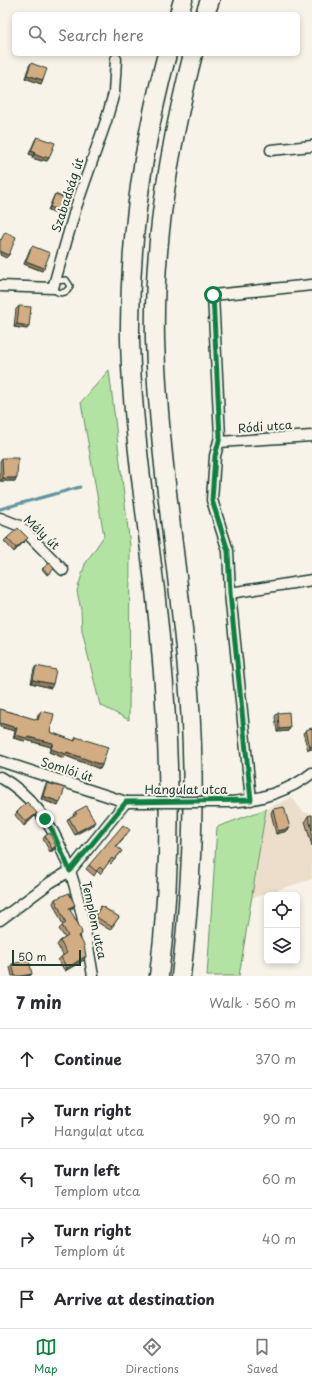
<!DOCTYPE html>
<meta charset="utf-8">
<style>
:root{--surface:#fff;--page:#f7f7f7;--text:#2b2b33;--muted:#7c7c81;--line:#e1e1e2;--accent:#0b8043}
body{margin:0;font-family:"Playpen Sans",sans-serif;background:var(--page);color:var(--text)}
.controls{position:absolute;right:12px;bottom:12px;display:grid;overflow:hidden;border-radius:6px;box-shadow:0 2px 6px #0003}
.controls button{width:36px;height:36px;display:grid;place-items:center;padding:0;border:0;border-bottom:1px solid var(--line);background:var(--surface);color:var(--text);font:20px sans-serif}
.scale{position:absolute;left:12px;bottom:10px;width:69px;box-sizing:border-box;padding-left:4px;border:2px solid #1f3d34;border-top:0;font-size:11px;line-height:14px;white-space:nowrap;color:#1f3d34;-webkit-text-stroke:3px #f7f3e8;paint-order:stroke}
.stop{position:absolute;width:12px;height:12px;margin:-9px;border:3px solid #0b8043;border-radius:50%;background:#fff}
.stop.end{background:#0b8043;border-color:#fff;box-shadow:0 1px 4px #0008}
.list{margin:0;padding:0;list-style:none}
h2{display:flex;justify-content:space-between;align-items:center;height:52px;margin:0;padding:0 16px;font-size:17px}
h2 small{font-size:13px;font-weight:400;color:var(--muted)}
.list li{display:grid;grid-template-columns:26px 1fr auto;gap:12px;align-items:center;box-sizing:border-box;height:60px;padding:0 16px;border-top:1px solid var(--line)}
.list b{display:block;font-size:15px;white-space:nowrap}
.list p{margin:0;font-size:13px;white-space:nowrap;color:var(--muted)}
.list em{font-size:13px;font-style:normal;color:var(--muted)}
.icon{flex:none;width:22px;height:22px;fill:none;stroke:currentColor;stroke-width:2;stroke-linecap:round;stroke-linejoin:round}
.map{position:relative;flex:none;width:312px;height:976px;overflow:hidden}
.search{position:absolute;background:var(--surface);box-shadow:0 2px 6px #0003;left:12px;right:12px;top:12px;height:44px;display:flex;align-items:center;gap:10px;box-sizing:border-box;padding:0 14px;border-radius:6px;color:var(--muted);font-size:15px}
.sheet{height:352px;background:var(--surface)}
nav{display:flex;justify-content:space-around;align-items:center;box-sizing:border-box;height:56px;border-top:1px solid var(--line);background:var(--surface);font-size:11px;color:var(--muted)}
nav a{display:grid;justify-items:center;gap:2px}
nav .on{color:var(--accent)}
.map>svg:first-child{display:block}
.built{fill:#ecdeca}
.green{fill:#b3e3a2;stroke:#69906b}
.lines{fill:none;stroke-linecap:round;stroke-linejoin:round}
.stream{stroke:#6196a4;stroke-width:3}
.service-casing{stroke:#1f3d34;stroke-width:8}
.minor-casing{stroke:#1f3d34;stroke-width:13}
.motorway-casing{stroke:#1f3d34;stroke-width:21}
.service{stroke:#f7f3e8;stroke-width:5}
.minor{stroke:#f7f3e8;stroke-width:10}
.motorway{stroke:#f7f3e8;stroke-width:18}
.minor-bridge-casing{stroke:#1f3d34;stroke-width:13;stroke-linecap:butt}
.minor-bridge{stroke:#f7f3e8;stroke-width:10}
.wall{fill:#b59471;stroke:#1f3d34}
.shaded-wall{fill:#93785c;stroke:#1f3d34}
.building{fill:#d2ac83;stroke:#1f3d34}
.route{stroke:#0b8043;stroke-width:5}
.labels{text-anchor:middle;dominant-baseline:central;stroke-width:4;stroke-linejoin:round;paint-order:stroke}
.street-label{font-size:12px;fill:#1f3d34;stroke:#f7f3e8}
</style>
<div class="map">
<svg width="312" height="976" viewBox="0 0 312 976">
<rect width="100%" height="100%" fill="#f7f3e8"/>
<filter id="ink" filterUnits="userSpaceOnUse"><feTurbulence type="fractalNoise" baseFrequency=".025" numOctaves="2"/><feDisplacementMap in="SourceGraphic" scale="8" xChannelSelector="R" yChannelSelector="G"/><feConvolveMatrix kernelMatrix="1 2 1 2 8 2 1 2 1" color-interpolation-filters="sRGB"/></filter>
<g filter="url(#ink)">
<polygon class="built" points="292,797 303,812 312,814 312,879 252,898 266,809"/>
<g class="green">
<polygon points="109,370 130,546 129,720 100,705 82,631 81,610 77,591 85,564 104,536 81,402"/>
<polygon points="266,809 239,976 207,976 217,827"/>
</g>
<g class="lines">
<polyline class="stream" points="0,509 80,487"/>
<g class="service-casing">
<path id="service" d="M53 288C58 295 67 294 70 286L66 280 55 281"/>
</g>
<g class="minor-casing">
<g id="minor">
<polyline points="271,150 312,146"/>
<polyline points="0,286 53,288 76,207 106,121 114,93 116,59"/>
<polyline points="219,442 312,436"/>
<polyline points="0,518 20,526 63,570"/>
<polyline points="230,593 312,580"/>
<polyline points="0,761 126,802 144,802"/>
<path d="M0 777C69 816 81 906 93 976"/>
<polyline points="251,800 230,593 228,551 212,500 215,456 220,437 213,295 312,285"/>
<path d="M231 802C259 800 290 791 312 773"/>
<polyline points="0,920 51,882 70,871 126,802"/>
</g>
</g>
<g class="motorway-casing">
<g id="motorway">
<polyline points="179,14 183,0"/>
<polyline points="205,14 210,0"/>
<path d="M159 976C175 847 170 719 155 590 145 507 132 424 130 340 129 244 142 147 167 54"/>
<path d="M181 976C193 874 197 771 187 669 177 559 158 450 155 340 153 243 169 147 193 54"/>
</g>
</g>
<use href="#service" class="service"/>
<use href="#minor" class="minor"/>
<use href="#motorway" class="motorway"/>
<g class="minor-bridge-casing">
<polyline id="minor-bridge" points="144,802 231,802"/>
</g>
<use href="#minor-bridge" class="minor-bridge"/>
</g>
<g class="wall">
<polygon points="31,63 43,80 41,84 25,78 29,66"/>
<polygon points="37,137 49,158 47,161 43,160 42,161 32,158 33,156 29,154 35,140"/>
<polygon points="55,194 63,216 48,210 53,198"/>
<polygon points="32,246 42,271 24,264 30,249"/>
<polygon points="19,306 29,326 27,329 14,327 16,309"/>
<polygon points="2,458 15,481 0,481 0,461"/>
<polygon points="7,538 28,538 14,552 4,541"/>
<polygon points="43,568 53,570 47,575 42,569"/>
<polygon points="36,666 51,688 31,683 34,669"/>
<polygon points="0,709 37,720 38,714 41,711 50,732 74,741 76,737 102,765 100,769 66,756 64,758 49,752 51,747 26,740 25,741 13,738 15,731 0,727"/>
<polygon points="278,713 290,728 288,731 277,732 275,716"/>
<polygon points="306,730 312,749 308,750 303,733"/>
<polygon points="47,783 58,806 41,799 45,786"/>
<polygon points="273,809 287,831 276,834 271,813"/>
<polygon points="17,812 37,813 35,816 24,826 15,815"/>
<polygon points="75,812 93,825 75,835 67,821 69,818 74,816 73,815"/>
<polygon points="312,815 312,846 305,821 308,816"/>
<polygon points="127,834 116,847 122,851 111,864 109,862 100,874 97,871 94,876 86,869 89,865"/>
<polygon points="45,836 56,846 54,850 50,852 43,839"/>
<polygon points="55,899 75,905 72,909 70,910 80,937 84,960 65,971 58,960 63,955 57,945 60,941 65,938 59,929 63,925 53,903"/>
<polygon points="101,906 119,917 110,930 92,919"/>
<polygon points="12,964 32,974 30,976 12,976 10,967"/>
</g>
<g class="shaded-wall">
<polygon points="27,75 43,80 41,84 25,78"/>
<polygon points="31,151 35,152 33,156 29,154"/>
<polygon points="34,154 45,156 49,158 47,161 43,160 42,161 32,158"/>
<polygon points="50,207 65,213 63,216 48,210"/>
<polygon points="0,251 9,255 6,258 0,255"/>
<polygon points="26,261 44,268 42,271 24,264"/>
<polygon points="17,324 29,326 27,329 14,327"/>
<polygon points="3,478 17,478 15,481 0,481"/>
<polygon points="28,538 14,552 16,548"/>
<polygon points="33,680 53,684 51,688 31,683"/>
<polygon points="0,723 17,728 15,731 0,727"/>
<polygon points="290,728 288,731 277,732 279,729"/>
<polygon points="15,735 28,737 53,743 51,747 26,740 25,741 13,738"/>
<polygon points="312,746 312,749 308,750 310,747"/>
<polygon points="51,749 67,752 102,765 100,769 66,756 64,758 49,752"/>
<polygon points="43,796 60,802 58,806 41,799"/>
<polygon points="37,813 35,816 24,826 26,822"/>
<polygon points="95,822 93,825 75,835 77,832"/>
<polygon points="290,828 287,831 276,834 278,831"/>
<polygon points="56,846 54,850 50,852 52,849"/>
<polygon points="75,905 72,909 66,912 69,908"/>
<polygon points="86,956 84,960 65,971 67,968"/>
<polygon points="32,974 30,976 21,976"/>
</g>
<g class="building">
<polygon points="31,63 47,69 43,80 27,75"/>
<polygon points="37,137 55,143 49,158 45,156 44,158 34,154 35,152 31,151"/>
<polygon points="55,194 70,200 65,213 50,207"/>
<polygon points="5,232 16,237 9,255 0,251 0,239 1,240"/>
<polygon points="32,246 50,253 44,268 26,261"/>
<polygon points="19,306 31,307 29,326 17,324"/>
<polygon points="2,458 18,458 17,478 3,478"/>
<polygon points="18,528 28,538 16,548 7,538"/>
<polygon points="50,563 54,569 48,574 43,568"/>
<polygon points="36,666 56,670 53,684 33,680"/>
<polygon points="0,709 38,720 41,711 54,714 50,732 75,741 76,737 108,747 102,765 67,752 66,754 51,749 53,743 28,737 27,738 15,735 17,728 0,723"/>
<polygon points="289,712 290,728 279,729 278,713"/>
<polygon points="312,728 312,746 310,747 306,730"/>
<polygon points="47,783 65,788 60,802 43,796"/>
<polygon points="27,802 37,813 26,822 17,812"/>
<polygon points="86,806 95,822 77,832 69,818 77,814 75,812"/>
<polygon points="284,807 290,828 278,831 273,809"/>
<polygon points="312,815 312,830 308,816"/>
<polygon points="123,825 130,830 116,846 122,851 114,860 112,858 103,870 100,867 96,871 89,865"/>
<polygon points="50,833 56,846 52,849 45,836"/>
<polygon points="69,893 75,905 69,908 81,929 82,934 79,936 84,945 86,956 67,968 61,957 67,953 60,941 68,936 62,925 66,923 55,899"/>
<polygon points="101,906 119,917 112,927 95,916"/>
<polygon points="29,960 32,974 21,976 15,976 12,964"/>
</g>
</g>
<g class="lines" filter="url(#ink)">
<polyline class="route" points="45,819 52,830 70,871 126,802 251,800 230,593 228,551 212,500 215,456 220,437 213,295"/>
</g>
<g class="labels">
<g class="street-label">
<text transform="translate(67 195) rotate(-72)">Szabadság út</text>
<text transform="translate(265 426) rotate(-4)">Ródi utca</text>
<text transform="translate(42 532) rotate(43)">Mély út</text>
<text transform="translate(67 769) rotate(18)">Somlói út</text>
<text x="186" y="789">Hangulat utca</text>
<text transform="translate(95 920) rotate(78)">Templom utca</text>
</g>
</g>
</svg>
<div class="controls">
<button><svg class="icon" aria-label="locate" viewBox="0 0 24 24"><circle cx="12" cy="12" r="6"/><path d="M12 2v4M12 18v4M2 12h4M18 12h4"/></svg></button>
<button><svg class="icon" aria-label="layers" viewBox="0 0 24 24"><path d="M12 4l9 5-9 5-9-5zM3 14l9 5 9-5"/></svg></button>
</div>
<div class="scale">50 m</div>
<div class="stop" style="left:213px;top:295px"></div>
<div class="stop end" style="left:45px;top:819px"></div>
<div class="search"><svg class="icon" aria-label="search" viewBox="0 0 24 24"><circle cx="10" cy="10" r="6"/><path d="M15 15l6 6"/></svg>Search here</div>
</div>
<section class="sheet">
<h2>7 min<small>Walk · 560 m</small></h2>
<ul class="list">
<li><svg class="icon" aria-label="ahead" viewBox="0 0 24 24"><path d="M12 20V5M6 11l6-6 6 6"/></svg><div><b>Continue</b></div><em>370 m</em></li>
<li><svg class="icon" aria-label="right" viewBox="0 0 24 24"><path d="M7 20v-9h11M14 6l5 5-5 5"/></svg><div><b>Turn right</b><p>Hangulat utca</p></div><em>90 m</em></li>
<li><svg class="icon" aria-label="left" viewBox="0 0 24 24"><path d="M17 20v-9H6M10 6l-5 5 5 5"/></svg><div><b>Turn left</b><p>Templom utca</p></div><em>60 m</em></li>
<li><svg class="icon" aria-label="right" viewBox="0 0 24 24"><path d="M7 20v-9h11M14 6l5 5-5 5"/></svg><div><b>Turn right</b><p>Templom út</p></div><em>40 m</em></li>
<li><svg class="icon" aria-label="arrive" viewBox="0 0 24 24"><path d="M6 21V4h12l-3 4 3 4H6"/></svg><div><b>Arrive at destination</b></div></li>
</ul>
</section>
<nav>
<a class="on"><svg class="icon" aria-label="map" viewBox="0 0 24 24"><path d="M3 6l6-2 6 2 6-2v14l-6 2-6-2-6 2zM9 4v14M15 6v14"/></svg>Map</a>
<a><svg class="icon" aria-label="directions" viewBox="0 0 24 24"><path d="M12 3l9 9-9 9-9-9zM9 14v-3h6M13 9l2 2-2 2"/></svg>Directions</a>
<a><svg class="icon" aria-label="saved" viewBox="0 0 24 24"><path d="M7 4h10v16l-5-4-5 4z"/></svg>Saved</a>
</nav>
